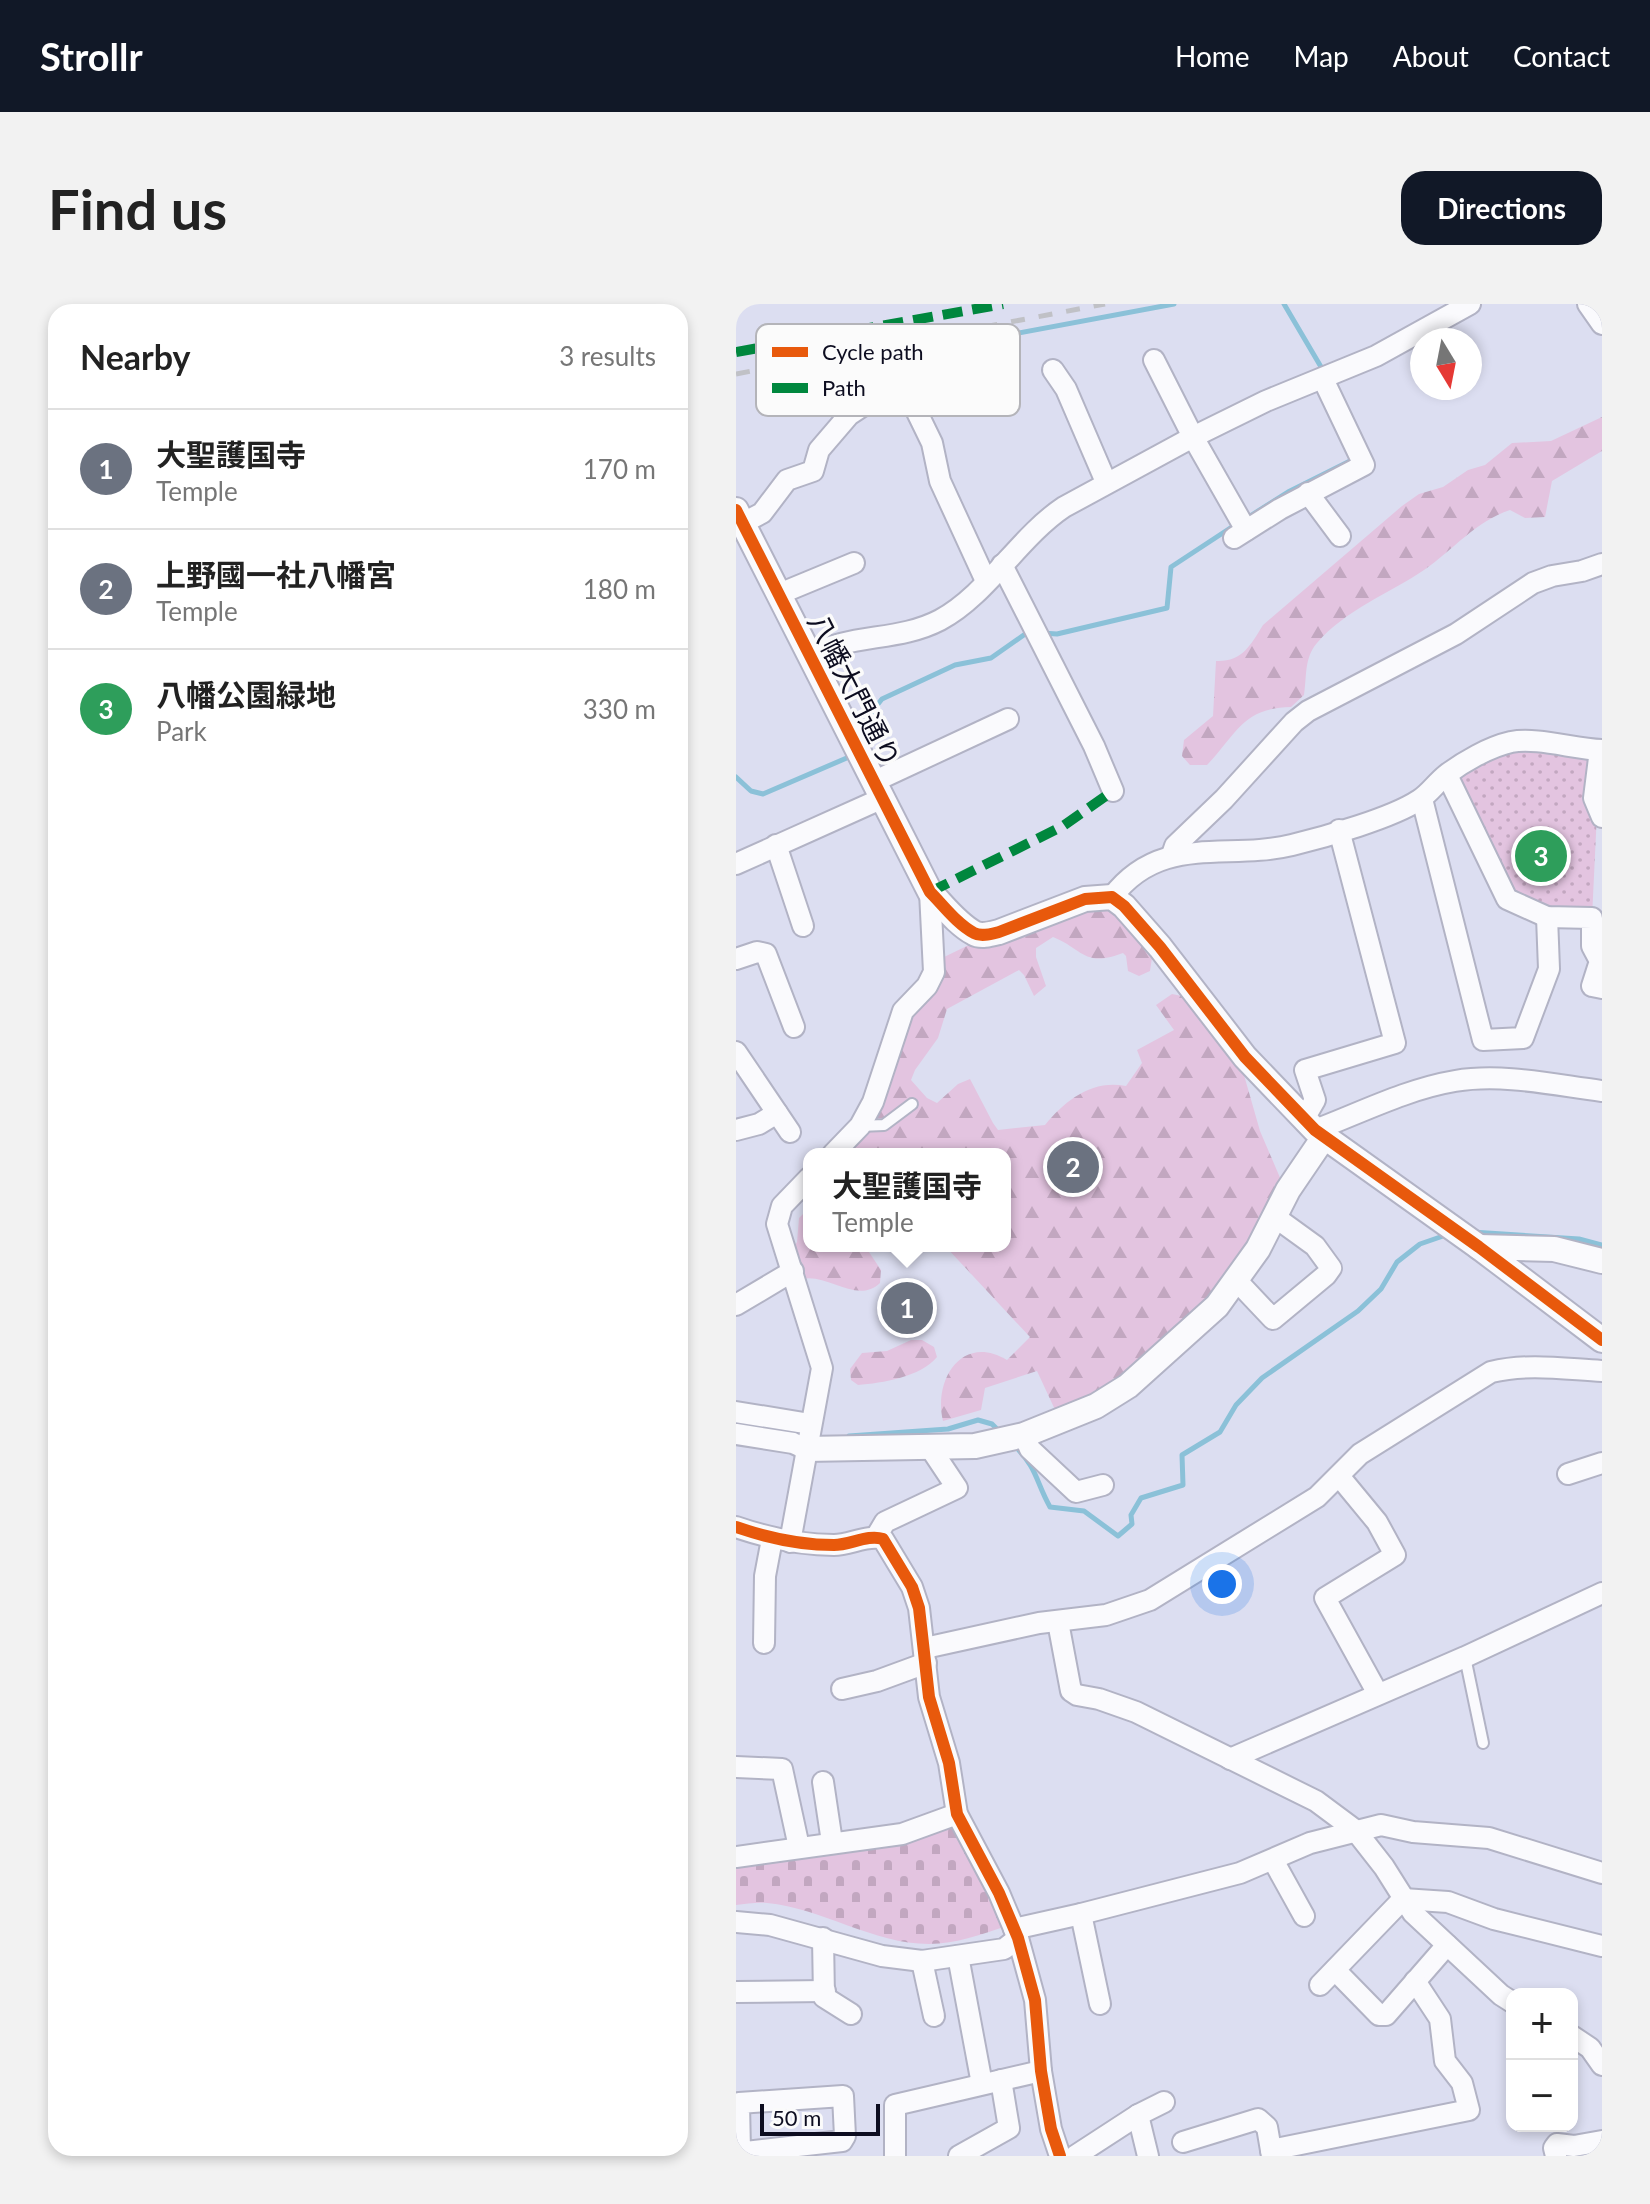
<!DOCTYPE html>
<meta charset="utf-8">
<style>
:root{--surface:#fff;--page:#f2f2f2;--text:#222;--muted:#767676;--line:#e0e0e0;--accent:#111827}
body{margin:0;font-family:Lato,"Noto Sans JP",sans-serif;background:var(--page);color:var(--text)}
.controls{position:absolute;right:24px;bottom:24px;display:grid;overflow:hidden;border-radius:16px;box-shadow:0 4px 12px #0003}
.controls button{width:72px;height:72px;display:grid;place-items:center;padding:0;border:0;border-bottom:2px solid var(--line);background:var(--surface);color:var(--text);font:40px sans-serif}
.compass{position:absolute;left:674px;top:24px;width:72px;height:72px;border-radius:50%;background:var(--surface);box-shadow:0 4px 12px #0003;rotate:170deg}
.scale{position:absolute;left:24px;bottom:20px;width:120px;box-sizing:border-box;padding-left:8px;border:4px solid #0d0d20;border-top:0;font-size:22px;line-height:28px;white-space:nowrap;color:#0d0d20;-webkit-text-stroke:6px #fbfbfb;paint-order:stroke}
.you{position:absolute;left:486px;top:1280px;width:28px;height:28px;margin:-20px;border:6px solid #fff;border-radius:50%;background:#1a73e8;box-shadow:0 0 0 12px #1a73e833}
.badge{display:grid;place-items:center;width:52px;height:52px;border-radius:50%;background:var(--accent);color:#fff;font-size:26px;font-weight:700}
.pin{position:absolute;translate:-50% -50%;border:4px solid #fff;box-shadow:0 2px 8px #0006}
.popup{position:absolute;left:67px;top:844px;width:208px;height:104px;box-sizing:border-box;display:grid;place-content:center;border-radius:16px;background:var(--surface);filter:drop-shadow(0 2px 6px #0005);font-size:26px;white-space:nowrap;color:var(--muted)}
.popup b{font-size:30px;color:var(--text)}
.popup::after{content:'';position:absolute;left:50%;top:100%;margin-left:-16px;border:16px solid transparent;border-top-color:var(--surface)}
.list{margin:0;padding:0;list-style:none}
h2{display:flex;justify-content:space-between;align-items:center;height:104px;margin:0;padding:0 32px;font-size:34px}
h2 small{font-size:26px;font-weight:400;color:var(--muted)}
.list li{display:grid;grid-template-columns:52px 1fr auto;gap:24px;align-items:center;box-sizing:border-box;height:120px;padding:0 32px;border-top:2px solid var(--line)}
.list b{display:block;font-size:30px;white-space:nowrap}
.list p{margin:0;font-size:26px;white-space:nowrap;color:var(--muted)}
.list em{font-size:26px;font-style:normal;color:var(--muted)}
.map{position:relative;flex:none;width:866px;height:1852px;overflow:hidden;border-radius:24px}
header{display:flex;align-items:center;gap:48px;box-sizing:border-box;height:112px;padding:0 40px;background:var(--accent);color:#fff}
header strong{font-size:38px}
nav{display:flex;gap:44px;margin-inline-start:auto;font-size:28px}
.intro{display:flex;align-items:center;justify-content:space-between;box-sizing:border-box;height:192px;padding:0 48px}
h1{margin:0;font-size:56px}
.button{padding:20px 36px;border-radius:24px;background:var(--accent);color:#fff;font-size:28px;font-weight:700}
main{display:flex;gap:48px;padding:0 48px}
aside{flex:1;background:var(--surface);border-radius:24px;box-shadow:0 4px 12px #0003}
.map>svg:first-child{display:block}
.forest{fill:url(#forest-firs)}
.cemetery{fill:url(#cemetery-stones)}
.park{fill:url(#park-dots)}
.lines{fill:none;stroke-linecap:round;stroke-linejoin:round}
.stream{stroke:#8bc1d8;stroke-width:5}
.service-casing{stroke:#b2b3c5;stroke-width:14}
.minor-casing{stroke:#b2b3c5;stroke-width:24}
.tertiary-casing{stroke:#b2b3c5;stroke-width:28}
.service{stroke:#fafafd;stroke-width:10}
.minor{stroke:#fafafd;stroke-width:20}
.tertiary{stroke:#fafafd;stroke-width:24}
.rail{stroke:#c0c1c6;stroke-width:5;stroke-dasharray:14 14;stroke-linecap:butt}
.quiet{stroke:#00873e;stroke-width:10;stroke-dasharray:20 10;stroke-linecap:butt}
.cycleway-casing{stroke:#fbfbfb;stroke-width:17}
.cycleway{stroke:#e8590c;stroke-width:12}
.labels{text-anchor:middle;dominant-baseline:central;stroke-width:7;stroke-linejoin:round;paint-order:stroke}
.street-label{font-size:28px;fill:#0d0d20;stroke:#fbfbfb}
.key{fill:#fbfbfb;stroke:#b4b4b9;stroke-width:2}
.key-label{font-size:22px;fill:#0d0d20}
</style>
<header>
<strong>Strollr</strong>
<nav><a>Home</a><a>Map</a><a>About</a><a>Contact</a></nav>
</header>
<div class="intro"><h1>Find us</h1><a class="button">Directions</a></div>
<main>
<aside>
<h2>Nearby<small>3 results</small></h2>
<ul class="list">
<li><span class="badge" style="background:#6b7280">1</span><div><b>大聖護国寺</b><p>Temple</p></div><em>170 m</em></li>
<li><span class="badge" style="background:#6b7280">2</span><div><b>上野國一社八幡宮</b><p>Temple</p></div><em>180 m</em></li>
<li><span class="badge" style="background:#2e9e5b">3</span><div><b>八幡公園緑地</b><p>Park</p></div><em>330 m</em></li>
</ul>
</aside>
<div class="map">
<svg width="866" height="1852" viewBox="0 0 866 1852">
<defs>
<pattern id="forest-firs" width="22" height="20" patternUnits="userSpaceOnUse" patternTransform="scale(2)"><rect width="22" height="20" fill="#e3c4e0"/><path d="M5 1l3.5 6h-7zM16 11l3.5 6h-7z" fill="#c2a7c0"/></pattern>
<pattern id="cemetery-stones" width="16" height="16" patternUnits="userSpaceOnUse" patternTransform="scale(2)"><rect width="16" height="16" fill="#e3c4e0"/><path d="M2 7V4a2 2 0 0 1 4 0v3zM10 15v-3a2 2 0 0 1 4 0v3z" fill="#c2a7c0"/></pattern>
<pattern id="park-dots" width="8" height="8" patternUnits="userSpaceOnUse" patternTransform="scale(2)"><rect width="8" height="8" fill="#e3c4e0"/><path d="M2 2h.1M6 6h.1" fill="none" stroke="#c2a7c0" stroke-width="1.8" stroke-linecap="round"/></pattern>
</defs>
<rect width="100%" height="100%" fill="#dcdef1"/>
<g class="forest">
<path d="M866 113V147L816 177 809 213 789 214 774 206C740 217 717 246 688 266 654 289 609 306 581 339 568 354 571 372 568 391L555 403C506 404 501 430 471 461H454L446 452 448 436 477 412 480 357C506 358 514 342 527 321L666 202 683 190 707 183 732 166 749 161 776 139 815 137Z"/>
<path d="M364 602 381 610 417 647 414 667 403 672 392 667 390 652 387 649C348 664 347 645 317 633L300 644V653L310 682 298 692 288 671 283 666 211 705 202 734 179 766 175 776 191 794 201 799 222 780 234 775 257 819 262 826 309 821C329 796 357 775 390 782L406 759 401 746 438 726 420 701 436 690 451 693 508 771 524 827 548 883 496 972 388 1076 321 1110 301 1067 249 1084 245 1106 207 1117C197 1076 226 1029 271 1056L294 1033 209 942H269V850H122L115 842 162 735 206 654 237 639Z"/>
<path d="M73 904V942H129L145 966 144 979C121 1001 92 969 66 975L56 947 61 938 63 914Z"/>
<path d="M175 1036H186L198 1043 201 1053C185 1073 146 1079 122 1081L115 1076 114 1065 126 1049 151 1047Z"/>
</g>
<path class="cemetery" d="M219 1517 271 1622C246 1630 220 1640 193 1640 137 1640 86 1604 31 1599 21 1598 10 1600 0 1601V1557Z"/>
<polygon class="park" points="762,442 864,446 856,614 771,595 711,471"/>
<g class="lines">
<g class="stream">
<polyline points="548,0 588,68"/>
<polyline points="192,62 240,37 438,0"/>
<polyline points="511,214 552,188 618,155"/>
<polyline points="306,329 321,330 431,304 435,263 502,219"/>
<polyline points="123,432 134,410 146,395 219,361 255,354 292,328"/>
<polyline points="0,473 15,487 27,490 113,453 115,448"/>
<polyline points="736,928 843,935 866,941"/>
<polyline points="113,1132 212,1125 242,1116 256,1120 265,1129"/>
<path d="M278 1141C302 1165 299 1176 314 1203L348 1207 382 1232 396 1220 395 1211 405 1194 447 1181 446 1151 484 1128 500 1101 526 1074 622 1007 645 985 661 958 684 940 710 931"/>
</g>
<g class="service-casing">
<g id="service">
<polyline points="124,822 148,821 176,800"/>
<polyline points="729,1353 747,1439"/>
</g>
</g>
<g class="minor-casing">
<g id="minor">
<polyline points="852,0 866,20"/>
<polyline points="418,56 457,133 510,226"/>
<polyline points="317,66 330,85 370,178"/>
<polyline points="170,73 178,102 196,139 204,177 250,277"/>
<polyline points="572,189 604,232"/>
<polyline points="7,219 26,209 51,176 77,167 83,146 113,111 189,61"/>
<polyline points="498,234 544,205 628,161 587,75"/>
<polyline points="266,261 358,442 377,487"/>
<polyline points="43,290 118,259"/>
<path d="M73 352C115 329 162 338 204 316 251 291 283 233 328 203L457 133 530 97 640 52 734 0"/>
<polyline points="864,446 858,494 866,513"/>
<polyline points="711,471 771,595 811,613 856,614 856,642 864,657 856,682 866,684"/>
<polyline points="139,477 272,415"/>
<polyline points="686,495 747,736 787,734 813,665 811,613"/>
<polyline points="40,541 67,622"/>
<polyline points="436,551 439,542 488,495 558,418 572,407 720,330 797,279 816,272 846,267 866,260"/>
<polyline points="0,560 147,494"/>
<path d="M376 593C425 529 489 557 556 541 589 533 656 514 683 496 693 490 700 479 710 471 727 458 753 443 775 438 801 433 838 445 866 446"/>
<polyline points="0,655 21,648 30,650 58,723"/>
<polyline points="0,748 54,828"/>
<polyline points="568,815 579,796 569,766 659,739 603,526"/>
<polyline points="0,826 23,820 41,809"/>
<path d="M579 826C624 809 671 785 719 777 767 769 818 781 866 787"/>
<polyline points="97,850 124,822 137,798 167,707 191,682 198,668 194,588"/>
<polyline points="501,977 537,1015 590,971 595,964 579,942 539,913"/>
<polyline points="0,1001 57,967"/>
<polyline points="0,1108 74,1120"/>
<polyline points="0,1130 57,1139 70,1145"/>
<polyline points="288,1131 294,1145 340,1188 367,1181"/>
<polyline points="832,1170 866,1159"/>
<polyline points="603,1172 641,1218 659,1251 589,1294 642,1390"/>
<path d="M0 1223C32 1234 64 1241 98 1241 114 1241 132 1230 147 1235L176 1283 183 1304 193 1393 213 1459 221 1510 263 1589 282 1634 299 1696 305 1767 315 1825 324 1852"/>
<polyline points="140,1233 149,1218 221,1184 195,1145"/>
<polyline points="54,1238 86,1064 41,920 46,902 73,874"/>
<polyline points="322,1318 335,1387 341,1391 363,1395 400,1408 580,1497 619,1526 648,1563 677,1609 765,1691 776,1698"/>
<polyline points="28,1339 29,1272 36,1235"/>
<path d="M189 1344 303 1319 370 1311 414 1296 581 1193 624 1150 755 1068C793 1059 828 1065 866 1067"/>
<polyline points="106,1385 141,1377 190,1359"/>
<polyline points="494,1455 729,1353 866,1289"/>
<polyline points="0,1463 46,1465 63,1543"/>
<polyline points="87,1478 96,1538"/>
<polyline points="0,1553 166,1530 221,1510"/>
<polyline points="537,1556 568,1612"/>
<polyline points="345,1610 364,1700"/>
<polyline points="0,1618 34,1621 146,1652 186,1657 268,1645 282,1634"/>
<polyline points="278,1625 345,1610 504,1569 574,1539 645,1521 677,1528 753,1534 866,1569"/>
<polyline points="87,1634 88,1693 115,1710"/>
<polyline points="222,1652 246,1780"/>
<polyline points="186,1657 198,1712"/>
<polyline points="599,1666 643,1711 650,1711 711,1641"/>
<polyline points="584,1681 667,1595 712,1598 758,1615 866,1642"/>
<polyline points="0,1688 89,1687"/>
<polyline points="836,1732 854,1744 866,1761"/>
<polyline points="402,1811 412,1852"/>
<polyline points="447,1838 522,1815 531,1823 536,1852"/>
<polyline points="535,1846 733,1806 726,1779 709,1757 704,1715 679,1677"/>
<polyline points="0,1849 106,1837 109,1832 107,1792 3,1799 4,1847"/>
<polyline points="159,1852 159,1801 305,1767"/>
<polyline points="223,1852 273,1824 265,1776"/>
<polyline points="339,1852 402,1811 428,1798"/>
<polyline points="820,1852 818,1844 821,1840 838,1842 866,1837"/>
</g>
</g>
<g class="tertiary-casing">
<g id="tertiary">
<path d="M0 206 194 588C207 601 221 620 238 629 245 633 255 630 263 628L349 595 376 593 388 602 424 643 509 753 579 826 743 943 866 1036"/>
<polyline points="743,943 818,945 866,957"/>
<polyline points="70,1145 239,1142 288,1131 360,1102 392,1082 481,1002 522,945 552,886 588,833"/>
</g>
</g>
<use href="#service" class="service"/>
<use href="#minor" class="minor"/>
<use href="#tertiary" class="tertiary"/>
<polyline class="rail" points="0,70 369,0"/>
<g class="quiet">
<polyline points="0,48 267,0"/>
<polyline points="194,588 327,522 377,487"/>
</g>
<g class="cycleway-casing">
<g id="cycleway">
<path d="M0 206 194 588C207 601 221 620 238 629 245 633 255 630 263 628L349 595 376 593 388 602 424 643 509 753 579 826 743 943 866 1036"/>
<path d="M0 1223C32 1234 64 1241 98 1241 114 1241 132 1230 147 1235L176 1283 183 1304 193 1393 213 1459 221 1510 263 1589 282 1634 299 1696 305 1767 315 1825 324 1852"/>
</g>
</g>
<use href="#cycleway" class="cycleway"/>
</g>
<g class="labels">
<g class="street-label">
<text transform="translate(119 386) rotate(63)">八幡大門通り</text>
</g>
</g>
<rect x="20" y="20" width="264" height="92" rx="12" class="key"/>
<rect x="36" y="43" width="36" height="10" fill="#e8590c"/>
<rect x="36" y="79" width="36" height="10" fill="#00873e"/>
<g class="key-label">
<text x="86" y="56">Cycle path</text>
<text x="86" y="92">Path</text>
</g>
</svg>
<div class="controls">
<button>+</button>
<button>−</button>
</div>
<svg class="compass" viewBox="-18 -18 36 36"><path d="M0-13l5 13h-10z" fill="#e53935"/><path d="M0 13l5-13h-10z" fill="#767676"/></svg>
<div class="scale">50 m</div>
<div class="you"></div>
<div class="pin badge" style="left:171px;top:1004px;background:#6b7280">1</div>
<div class="popup"><b>大聖護国寺</b>Temple</div>
<div class="pin badge" style="left:337px;top:863px;background:#6b7280">2</div>
<div class="pin badge" style="left:805px;top:552px;background:#2e9e5b">3</div>
</div>
</main>
